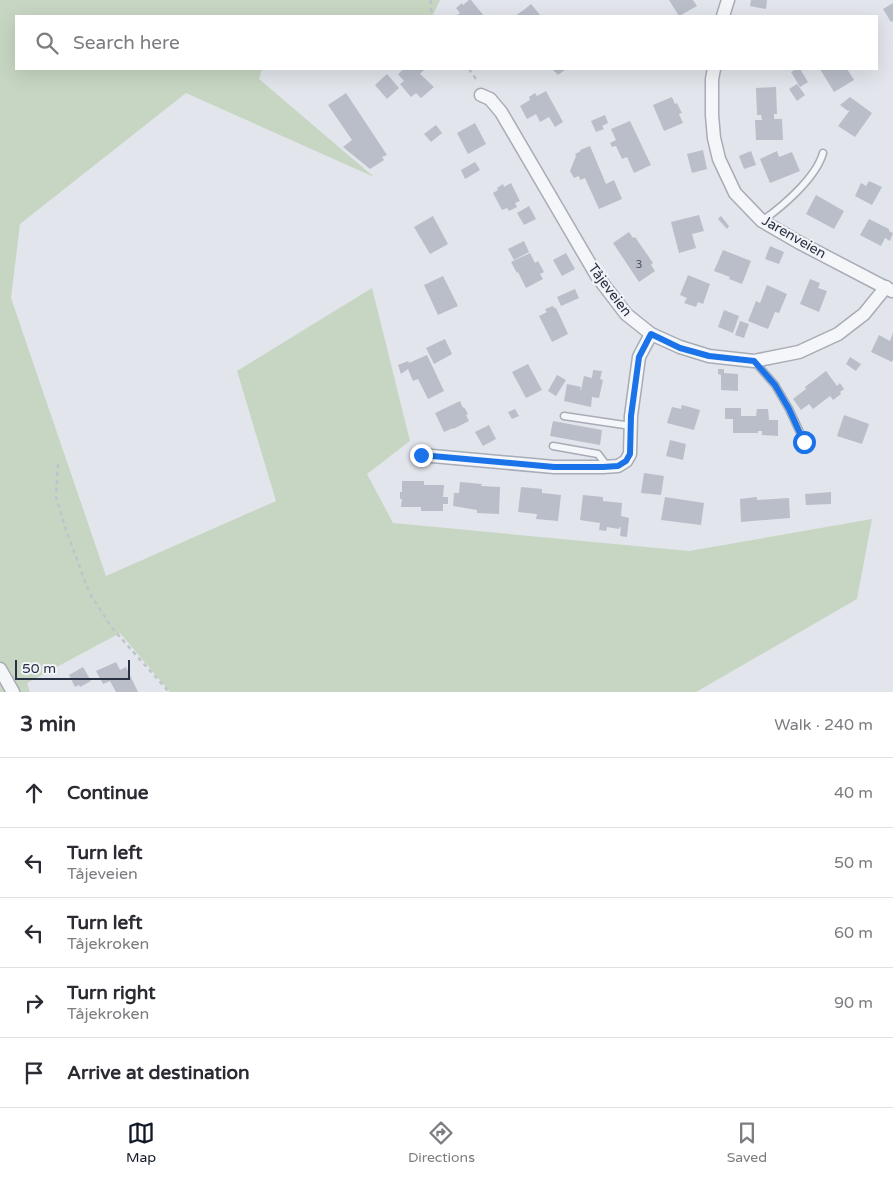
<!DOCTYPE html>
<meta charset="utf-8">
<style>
:root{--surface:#fff;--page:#f2f2f3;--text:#2b2b33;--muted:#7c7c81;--line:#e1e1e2;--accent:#111827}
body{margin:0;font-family:"Varela Round",sans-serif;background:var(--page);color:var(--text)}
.scale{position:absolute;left:15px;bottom:12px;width:115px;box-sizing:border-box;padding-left:5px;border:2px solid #293244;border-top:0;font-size:14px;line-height:18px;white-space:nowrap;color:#293244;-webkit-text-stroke:4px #f2f4f8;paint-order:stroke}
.stop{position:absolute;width:15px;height:15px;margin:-11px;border:4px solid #1a73e8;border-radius:50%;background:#fff}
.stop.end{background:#1a73e8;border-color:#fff;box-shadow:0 1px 5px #0008}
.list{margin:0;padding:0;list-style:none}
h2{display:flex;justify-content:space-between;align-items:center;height:65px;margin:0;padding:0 20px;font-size:21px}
h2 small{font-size:16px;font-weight:400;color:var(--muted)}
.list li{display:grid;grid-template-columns:32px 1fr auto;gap:15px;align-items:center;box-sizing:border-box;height:70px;padding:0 20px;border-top:1px solid var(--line)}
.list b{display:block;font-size:19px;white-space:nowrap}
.list p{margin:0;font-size:16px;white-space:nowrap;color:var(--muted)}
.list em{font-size:16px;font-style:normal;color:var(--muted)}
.icon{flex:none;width:28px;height:28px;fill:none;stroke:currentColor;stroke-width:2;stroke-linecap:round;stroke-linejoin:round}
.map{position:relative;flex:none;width:893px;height:692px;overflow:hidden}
.search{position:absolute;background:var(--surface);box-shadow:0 5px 20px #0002;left:15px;right:15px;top:15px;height:55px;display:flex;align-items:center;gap:12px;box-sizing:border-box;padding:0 18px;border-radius:0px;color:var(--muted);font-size:19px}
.sheet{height:415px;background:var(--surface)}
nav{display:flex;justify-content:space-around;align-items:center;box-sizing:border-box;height:70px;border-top:1px solid var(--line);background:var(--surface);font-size:14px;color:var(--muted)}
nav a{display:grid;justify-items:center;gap:2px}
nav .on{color:var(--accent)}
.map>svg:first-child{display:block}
.green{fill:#c7d6c2}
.building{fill:#b9bec9}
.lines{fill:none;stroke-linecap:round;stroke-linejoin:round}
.service-casing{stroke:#a7acb6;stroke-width:9}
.minor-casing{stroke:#a7acb6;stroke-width:15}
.path{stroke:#c0c3ca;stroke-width:2.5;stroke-dasharray:4 4;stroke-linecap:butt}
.service{stroke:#f5f6f9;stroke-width:6}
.minor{stroke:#f5f6f9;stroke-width:12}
.route{stroke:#1a73e8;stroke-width:6}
.labels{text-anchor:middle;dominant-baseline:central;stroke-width:4.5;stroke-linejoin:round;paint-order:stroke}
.number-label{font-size:11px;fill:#4d5565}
.street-label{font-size:14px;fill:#293244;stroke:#f2f4f8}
</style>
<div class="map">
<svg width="893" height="692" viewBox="0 0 893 692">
<rect width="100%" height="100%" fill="#e2e5eb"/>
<polygon class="green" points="0,0 440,0 433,15 430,16 16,16 16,69 262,69 259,79 374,177 186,93 20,224 11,298 106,576 276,501 237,371 372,288 410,441 367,474 393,523 689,551 872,519 857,599 696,692 170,692 120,633 27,683 30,692 0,692"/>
<g class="building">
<polygon points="469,0 471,0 484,16 458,16 457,15 460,13 456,8 462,3 463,5"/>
<polygon points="669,0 693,0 697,6 679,16"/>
<polygon points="751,0 767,0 766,9 750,6"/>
<polygon points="893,3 893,21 891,22 883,9"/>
<polygon points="531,4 541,16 515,16 525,9"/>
<polygon points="404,69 424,69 424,70 420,74 434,87 421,98 416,93 411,97 400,84 404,81 398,74"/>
<polygon points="552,69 566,69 558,75"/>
<polygon points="796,69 800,69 808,82 800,87 791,72"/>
<polygon points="820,69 847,69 854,80 834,92"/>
<polygon points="387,74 399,88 387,99 375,85"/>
<polygon points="797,84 805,95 797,101 789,89"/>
<polygon points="776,87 777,114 774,114 774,119 782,119 783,140 756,140 755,120 762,120 761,115 757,115 756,88"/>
<polygon points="546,91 563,122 555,127 549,117 540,122 536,114 527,119 520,106 530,100 529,97 535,93 537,96"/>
<polygon points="346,93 387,155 382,157 384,160 370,169 343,147 352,140 328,105"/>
<polygon points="672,97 675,104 677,103 682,113 679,114 683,123 664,131 653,105"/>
<polygon points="850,97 872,113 855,137 838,126 850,110 848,111 840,105"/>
<polygon points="605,115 608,123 602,126 604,129 596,132 591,121"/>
<polygon points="630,121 651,165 634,173 627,157 622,159 616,146 612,147 610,143 616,140 611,129"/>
<polygon points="475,123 486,144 468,154 457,133"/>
<polygon points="436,125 442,133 431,142 424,134"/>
<polygon points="590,146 606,184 614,180 622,199 599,209 585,178 580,180 579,176 574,178 570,171 576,156 575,154 581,151 580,150"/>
<polygon points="703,150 707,169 692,173 687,154"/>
<polygon points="751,151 756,165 744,169 739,156"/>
<polygon points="777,151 779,157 792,152 800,171 770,183 760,159"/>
<polygon points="475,162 480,170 465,179 461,170"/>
<polygon points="869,181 882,187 872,205 855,196 861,183 866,186"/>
<polygon points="511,183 520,201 515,203 517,207 509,211 507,208 502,210 493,193 498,190 497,188 503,184 504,187"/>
<polygon points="816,195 844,211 834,229 806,214"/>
<polygon points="529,206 536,219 524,225 517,213"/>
<polygon points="699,215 704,231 692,234 696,248 679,253 671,222"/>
<polygon points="433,216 448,244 430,254 414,227"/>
<polygon points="721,216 729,226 727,229 718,219"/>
<polygon points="869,219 889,229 889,231 893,233 890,241 885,238 881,246 860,235"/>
<polygon points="629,232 633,238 635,237 653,263 651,265 655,271 639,282 613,243"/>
<polygon points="524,241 529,252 514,260 508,249"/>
<polygon points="770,246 784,252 779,264 765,259"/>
<polygon points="723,250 751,261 742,284 729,279 730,277 714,271"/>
<polygon points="530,253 535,263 538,261 544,272 540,274 543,279 526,288 518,272 517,273 511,262"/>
<polygon points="566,253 575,269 562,276 553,260"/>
<polygon points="688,275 710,284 703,304 698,302 696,307 684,303 687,298 680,295"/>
<polygon points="443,276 458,306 438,315 424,285"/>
<polygon points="810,279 820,283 818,288 827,291 819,312 800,304"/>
<polygon points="767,285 787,294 779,313 775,312 768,329 748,321 756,301 760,303"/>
<polygon points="575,289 579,298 561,306 557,297"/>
<polygon points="553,306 554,308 556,308 568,334 552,342 539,316 547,312 545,309"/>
<polygon points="724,310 739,316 733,333 718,327"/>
<polygon points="740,321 749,324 744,338 735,335"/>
<polygon points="893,333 893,359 892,362 871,352 879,335 890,341"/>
<polygon points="445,339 452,354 434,364 426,348"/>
<polygon points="427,355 444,391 428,399 418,379 413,381 408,369 401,374 398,365 408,361 409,363"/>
<polygon points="850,357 861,364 856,371 846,364"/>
<polygon points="528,364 542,390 526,398 512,372"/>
<polygon points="718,369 724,369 724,373 738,374 738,391 721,390 721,375 718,374"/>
<polygon points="593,370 602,371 600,379 603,380 599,398 592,397 591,407 564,401 567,384 581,387 580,390 581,390 584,376 592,378"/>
<polygon points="826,371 837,386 840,383 844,389 840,392 841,394 833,400 830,396 813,409 809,404 801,410 793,399 806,389 805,387"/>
<polygon points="557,375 566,380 556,396 548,391"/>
<polygon points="460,401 463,408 464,407 468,414 466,415 469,421 453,429 453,428 444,432 435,413"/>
<polygon points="682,405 700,410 694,430 667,423 672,407 681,409"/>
<polygon points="725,408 741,408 741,416 756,416 757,409 768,409 769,420 778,420 778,436 762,435 762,431 758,431 758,433 733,433 733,419 725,419"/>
<polygon points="515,409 519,416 512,419 508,412"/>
<polygon points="844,415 869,424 862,444 837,436"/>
<polygon points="553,421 602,430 600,445 550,436"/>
<polygon points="489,425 496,439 483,446 475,432"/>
<polygon points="670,440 686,444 683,460 666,456"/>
<polygon points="644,473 664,476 661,495 641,493"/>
<polygon points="402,481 424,481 424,485 444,485 443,497 448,497 448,504 443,504 443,511 421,511 421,507 401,507 402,499 400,499 400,492 402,492"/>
<polygon points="460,482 482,484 481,486 500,487 499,514 477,513 477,510 453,506 454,493 459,493"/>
<polygon points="521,487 542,489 542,493 561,495 558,521 536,519 537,514 518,512"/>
<polygon points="831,492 831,504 806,505 805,494"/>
<polygon points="583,495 603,497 603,501 622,503 621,516 629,518 627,537 620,536 621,527 620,527 619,529 607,527 606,531 599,530 600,523 580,520"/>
<polygon points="665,497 704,503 701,525 661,520"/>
<polygon points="757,497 757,500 789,498 790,518 741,522 740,499"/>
<polygon points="116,662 120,670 126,667 138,692 116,692 110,681 103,684 96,671"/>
<polygon points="83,667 91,681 80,687 79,685 75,687 69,675"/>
</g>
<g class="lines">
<g class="service-casing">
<g id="service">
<path d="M762 221C783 206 816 178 823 153"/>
<polyline points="754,361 775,385 789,409 804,441"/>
<polyline points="564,416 631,426"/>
<polyline points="553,446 598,454 607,466"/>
</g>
</g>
<g class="minor-casing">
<g id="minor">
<polyline points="723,16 728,0"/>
<polyline points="714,69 712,79 712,115 714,138 719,159 735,193 762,221 800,243 892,291"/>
<polyline points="481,95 490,99 501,112 597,276 626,314 651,334 680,347 709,356 754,361 799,352 838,334 864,314 886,287"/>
<polyline points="421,455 554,467 603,467 618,466 626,461 630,454 631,416 639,357 651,334"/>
<polyline points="0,669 13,692"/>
</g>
</g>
<g class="path">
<polyline points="431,0 431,10 434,16"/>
<polyline points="469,69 478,82"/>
<polyline points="58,464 56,497 66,530 89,592 112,628 169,692"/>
</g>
<use href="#service" class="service"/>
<use href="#minor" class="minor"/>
</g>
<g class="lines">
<polyline class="route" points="421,455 554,467 603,467 618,466 626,461 630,454 631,416 639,357 651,334 680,348 709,356 754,361 775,385 789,409 804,442"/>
</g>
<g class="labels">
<g class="number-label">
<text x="639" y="264">3</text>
</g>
<g class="street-label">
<text transform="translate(794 237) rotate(30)">Jarenveien</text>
<text transform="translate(610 290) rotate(53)">Tåjeveien</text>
</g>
</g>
</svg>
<div class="scale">50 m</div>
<div class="stop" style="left:804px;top:442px"></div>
<div class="stop end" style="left:421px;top:455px"></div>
<div class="search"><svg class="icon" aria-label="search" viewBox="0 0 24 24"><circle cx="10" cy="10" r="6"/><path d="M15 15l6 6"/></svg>Search here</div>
</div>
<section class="sheet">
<h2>3 min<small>Walk · 240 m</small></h2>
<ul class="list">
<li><svg class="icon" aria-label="ahead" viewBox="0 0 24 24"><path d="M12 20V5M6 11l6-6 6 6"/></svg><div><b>Continue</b></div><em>40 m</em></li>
<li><svg class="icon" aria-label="left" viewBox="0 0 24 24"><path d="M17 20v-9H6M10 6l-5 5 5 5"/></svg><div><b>Turn left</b><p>Tåjeveien</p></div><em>50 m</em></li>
<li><svg class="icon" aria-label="left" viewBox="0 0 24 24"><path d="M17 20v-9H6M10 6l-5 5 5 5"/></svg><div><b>Turn left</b><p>Tåjekroken</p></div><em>60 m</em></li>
<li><svg class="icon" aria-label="right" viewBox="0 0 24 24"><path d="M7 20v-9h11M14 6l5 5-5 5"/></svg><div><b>Turn right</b><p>Tåjekroken</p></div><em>90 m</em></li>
<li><svg class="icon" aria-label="arrive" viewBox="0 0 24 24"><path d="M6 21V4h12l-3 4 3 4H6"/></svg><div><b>Arrive at destination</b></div></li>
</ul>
</section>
<nav>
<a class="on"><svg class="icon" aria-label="map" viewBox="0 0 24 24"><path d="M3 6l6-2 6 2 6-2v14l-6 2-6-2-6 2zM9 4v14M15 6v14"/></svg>Map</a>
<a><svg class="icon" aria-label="directions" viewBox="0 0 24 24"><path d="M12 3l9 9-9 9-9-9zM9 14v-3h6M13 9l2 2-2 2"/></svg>Directions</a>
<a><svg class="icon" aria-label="saved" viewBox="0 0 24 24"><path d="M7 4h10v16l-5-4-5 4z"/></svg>Saved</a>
</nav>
